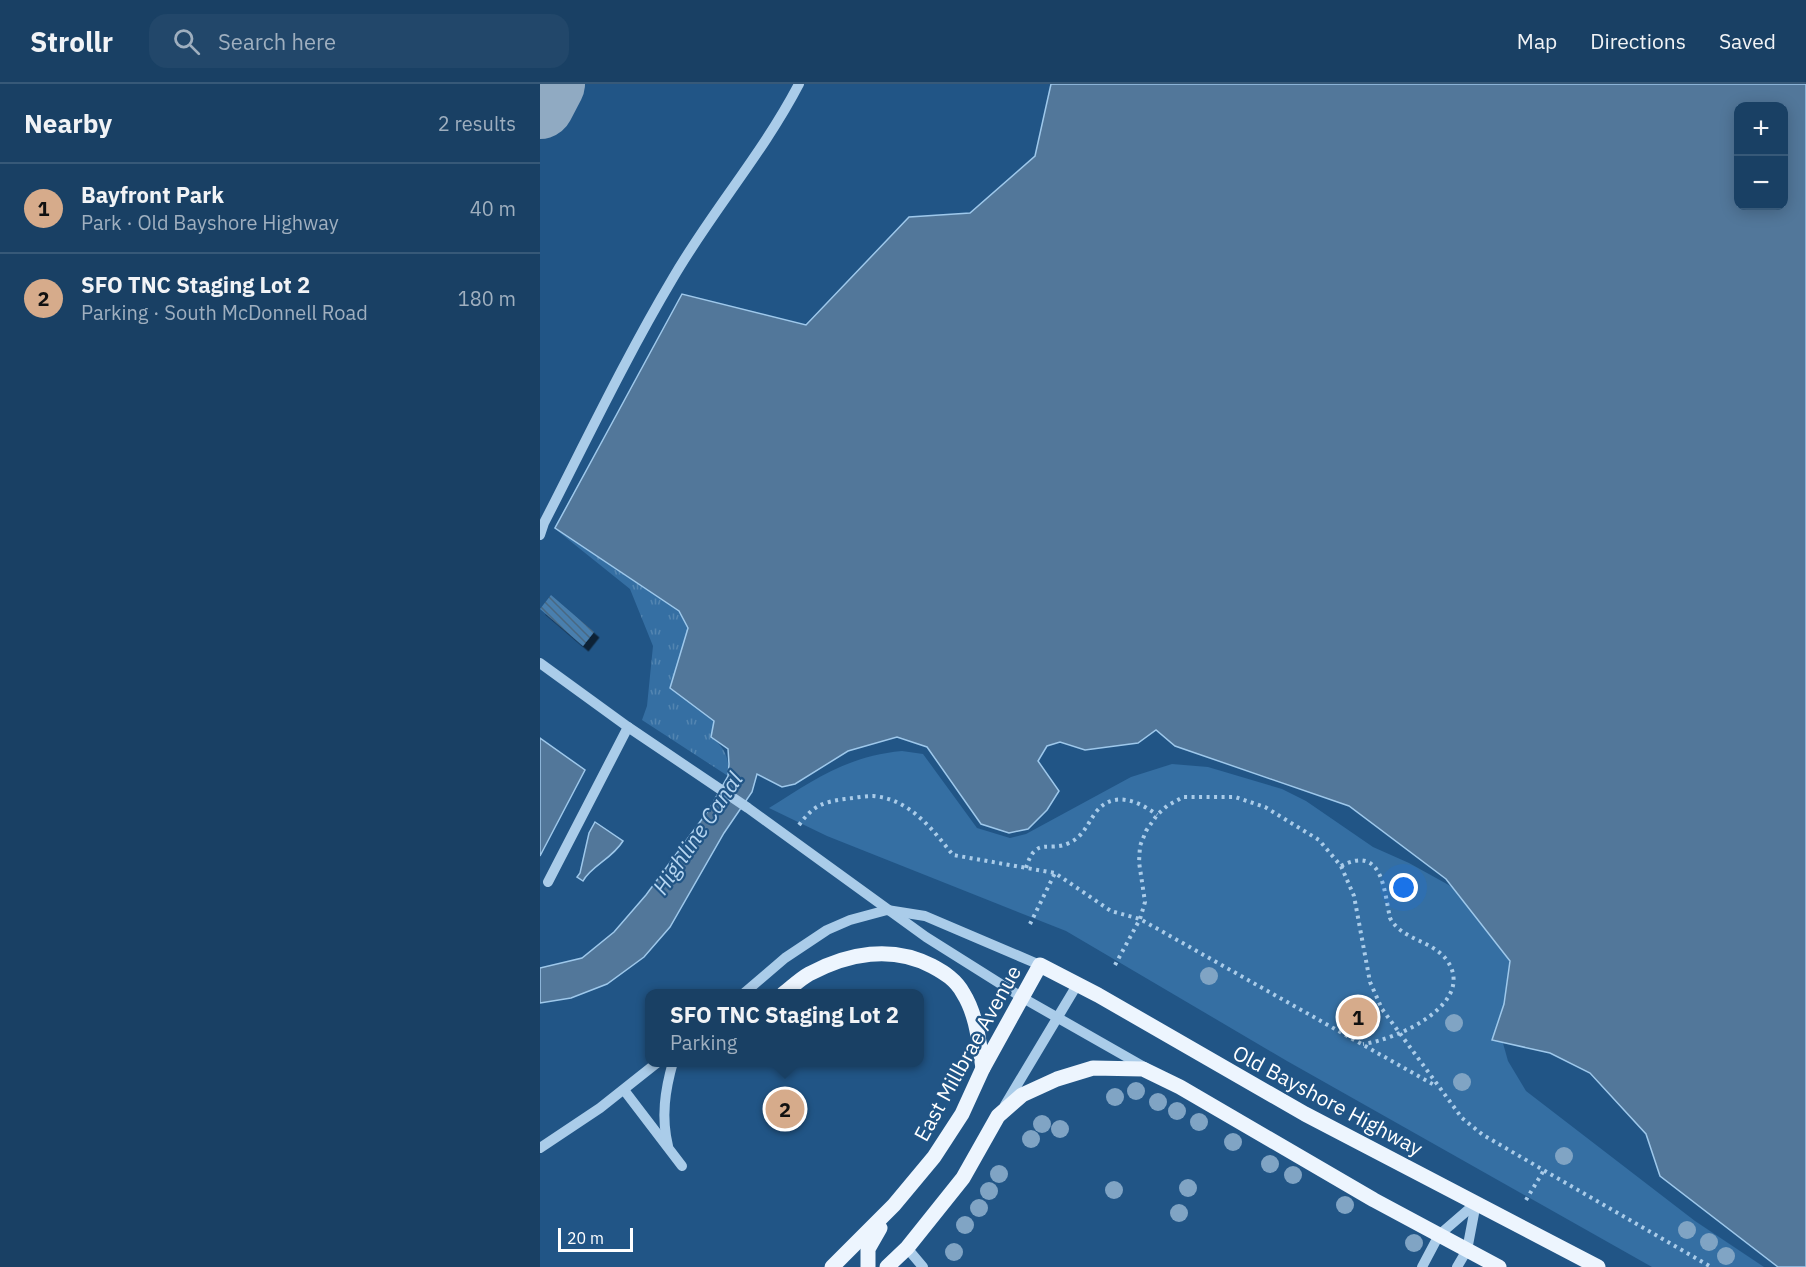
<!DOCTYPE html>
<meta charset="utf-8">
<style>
:root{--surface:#194064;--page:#22476a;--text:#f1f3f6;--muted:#9fafbf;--line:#375978;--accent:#d6ab8b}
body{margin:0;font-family:"IBM Plex Sans",sans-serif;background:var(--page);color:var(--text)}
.controls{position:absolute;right:18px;top:18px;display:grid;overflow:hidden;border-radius:12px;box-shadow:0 3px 15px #0003}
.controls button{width:54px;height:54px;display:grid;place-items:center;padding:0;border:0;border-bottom:2px solid var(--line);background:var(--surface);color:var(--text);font:30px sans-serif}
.scale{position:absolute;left:18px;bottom:15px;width:75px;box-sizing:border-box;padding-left:6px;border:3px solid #fff;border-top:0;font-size:16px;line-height:21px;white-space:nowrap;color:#fff;-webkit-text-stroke:4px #215586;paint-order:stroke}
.you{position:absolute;left:864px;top:804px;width:21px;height:21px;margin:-15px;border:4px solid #fff;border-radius:50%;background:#1a73e8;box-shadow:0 0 0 9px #1a73e833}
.badge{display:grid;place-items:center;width:39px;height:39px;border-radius:50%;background:var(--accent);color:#111;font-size:20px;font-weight:700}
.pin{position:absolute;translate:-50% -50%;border:3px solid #fff;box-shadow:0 2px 6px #0006}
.popup{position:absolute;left:105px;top:905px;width:279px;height:78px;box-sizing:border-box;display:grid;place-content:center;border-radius:12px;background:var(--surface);filter:drop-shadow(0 2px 4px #0005);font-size:20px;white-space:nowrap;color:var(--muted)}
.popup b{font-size:22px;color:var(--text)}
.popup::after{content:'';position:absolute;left:50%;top:100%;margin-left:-12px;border:12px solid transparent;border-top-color:var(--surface)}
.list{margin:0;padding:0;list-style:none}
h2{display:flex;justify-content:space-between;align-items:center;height:78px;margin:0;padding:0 24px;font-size:26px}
h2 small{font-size:20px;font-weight:400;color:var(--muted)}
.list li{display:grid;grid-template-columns:39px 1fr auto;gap:18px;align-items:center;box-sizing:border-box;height:90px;padding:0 24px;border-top:2px solid var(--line)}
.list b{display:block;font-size:22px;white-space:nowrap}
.list p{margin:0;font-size:20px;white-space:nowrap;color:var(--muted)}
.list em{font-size:20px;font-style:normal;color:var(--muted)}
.icon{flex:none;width:33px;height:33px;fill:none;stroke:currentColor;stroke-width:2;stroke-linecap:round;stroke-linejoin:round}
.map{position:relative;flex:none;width:1266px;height:1183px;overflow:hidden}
header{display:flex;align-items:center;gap:36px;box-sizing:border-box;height:84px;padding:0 30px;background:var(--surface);border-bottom:2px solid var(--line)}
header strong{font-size:28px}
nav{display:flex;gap:33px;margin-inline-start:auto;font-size:21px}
.search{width:420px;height:54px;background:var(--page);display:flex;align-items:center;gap:15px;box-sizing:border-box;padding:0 21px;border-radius:18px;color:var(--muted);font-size:22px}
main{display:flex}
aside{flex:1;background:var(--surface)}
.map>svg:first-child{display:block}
.grass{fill:url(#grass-tufts)}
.park{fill:#356fa3}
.water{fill:#52779a;stroke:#9ec8eb;stroke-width:1.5;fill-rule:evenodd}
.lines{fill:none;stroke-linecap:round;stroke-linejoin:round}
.taxiway{stroke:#90aac2;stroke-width:68}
.building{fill:url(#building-back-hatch);filter:url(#shadow)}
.path{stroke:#aacce9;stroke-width:4;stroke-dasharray:3 4.5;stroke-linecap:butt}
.minor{stroke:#aacce9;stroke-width:10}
.major{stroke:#edf5fe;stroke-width:15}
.tree{fill:#80a4c4}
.labels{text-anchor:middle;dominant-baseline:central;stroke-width:4.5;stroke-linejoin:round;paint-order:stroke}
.street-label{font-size:21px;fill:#fff;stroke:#215586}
.water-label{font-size:22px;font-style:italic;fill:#b6d6f1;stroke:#215586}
</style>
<header>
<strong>Strollr</strong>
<div class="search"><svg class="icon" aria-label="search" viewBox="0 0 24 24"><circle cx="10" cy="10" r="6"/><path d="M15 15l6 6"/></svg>Search here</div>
<nav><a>Map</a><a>Directions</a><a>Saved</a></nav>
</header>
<main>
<aside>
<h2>Nearby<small>2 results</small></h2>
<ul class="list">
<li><span class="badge">1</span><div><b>Bayfront Park</b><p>Park · Old Bayshore Highway</p></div><em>40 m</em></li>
<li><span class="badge">2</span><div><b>SFO TNC Staging Lot 2</b><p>Parking · South McDonnell Road</p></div><em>180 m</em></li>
</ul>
</aside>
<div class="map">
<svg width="1266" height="1183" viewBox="0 0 1266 1183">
<defs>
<pattern id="grass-tufts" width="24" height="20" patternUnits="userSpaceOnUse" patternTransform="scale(1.5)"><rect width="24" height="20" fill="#356fa3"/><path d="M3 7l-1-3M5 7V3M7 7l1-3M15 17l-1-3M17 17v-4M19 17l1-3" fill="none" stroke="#5385b1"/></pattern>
<pattern id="building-back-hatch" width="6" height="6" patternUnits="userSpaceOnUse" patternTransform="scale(1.5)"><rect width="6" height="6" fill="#497fae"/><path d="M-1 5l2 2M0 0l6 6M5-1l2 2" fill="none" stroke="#4a6882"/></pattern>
<filter id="shadow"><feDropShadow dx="5.5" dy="5.5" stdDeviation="0" flood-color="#0009"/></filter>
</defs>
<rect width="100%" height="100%" fill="#215586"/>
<path class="grass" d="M54 372 155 517 174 637 171 653C185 663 190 675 188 692L102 636 107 622 113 562 90 505 14 444Z"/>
<path class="park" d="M362 667 383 670 437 744 470 754 486 750 591 693 632 680 668 683 742 705 766 717 833 763 869 779 943 820 952 827 972 886 959 945 968 977 986 1007 1155 1137 1224 1183H1112L747 977 526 847 287 752 229 724C274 696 307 672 362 667Z"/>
<g class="water">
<path d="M511 0H1266V1183H1238L1120 1092 1106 1050 1050 989 1010 969 952 956 964 920 970 877 906 795 809 722 635 662 616 646 598 659 545 666 520 658 507 662 498 677 519 707 507 726 488 745 469 749 441 740 387 663 357 653 308 667 255 700 242 703 217 690 212 708 184 749 130 843 104 873 67 900 31 914 0 919V884L42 874 74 848 106 811 168 727 188 692 189 680 188 665 171 653 174 637 130 604 148 544 139 527 15 444 142 210 266 241 369 133 430 129 495 72ZM1198 22H1244V122H1198Z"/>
<polygon points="0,654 45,686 0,772"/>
<path d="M55 738 83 757C72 775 51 782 43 797L37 793 40 789 49 749Z"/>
</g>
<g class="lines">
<polyline class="taxiway" points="0,21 11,0"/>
</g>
<polygon class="building" points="11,511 54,548 43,562 0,525"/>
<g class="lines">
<g class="path">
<path d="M259 741C273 722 282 718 305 715 314 714 324 712 333 712 370 715 392 745 413 771L515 789 571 827 600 835 896 1002"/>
<path d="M801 782C843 760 844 807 850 834 862 856 891 856 906 875 939 919 856 956 823 960"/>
<path d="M486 784C496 751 508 769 529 759 544 752 547 740 556 728 573 706 599 717 617 731"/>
<polyline points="490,840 515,789"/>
<polyline points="575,881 600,835 605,818 599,778 600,762 606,747 617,731 627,722 643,713 695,713 725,723 779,756 801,782 814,812 830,898 842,925 922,1034 943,1051 1171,1183"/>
<polyline points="986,1116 1004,1086"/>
</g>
<g class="minor">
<path d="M0 451 4 439C46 357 86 273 133 194 172 127 223 69 259 0"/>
<polyline points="0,579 88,643 208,724 386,853 483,914 606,984"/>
<polyline points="8,798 88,643"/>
<polyline points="203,910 245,874 287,846 310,836 347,826 385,832 500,881"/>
<polyline points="84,1006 142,1082"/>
<polyline points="465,1021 537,901"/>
<path d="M128 1062C121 1033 125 1006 133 978"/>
<polyline points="0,1064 60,1024 118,978"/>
<polyline points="367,1164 383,1183"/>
<polyline points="882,1183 899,1151 936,1119"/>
<polyline points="917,1183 927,1166 936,1119"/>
</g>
<g class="major">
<path d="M243 910C252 903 260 895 269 890 308 869 352 861 392 882 405 889 416 896 423 909 437 931 439 959 443 984"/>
<polyline points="292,1183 354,1121 394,1073 422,1030 443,984 500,881 558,911 765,1030 1058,1183"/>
<polyline points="328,1183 328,1165 340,1144"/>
<polyline points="347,1183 367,1164 423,1094 458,1032 482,1011 517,995 553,984 603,985 640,1003 834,1116 959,1183"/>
</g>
</g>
<g class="tree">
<circle cx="669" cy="892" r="9"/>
<circle cx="914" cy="939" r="9"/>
<circle cx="922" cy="998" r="9"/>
<circle cx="596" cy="1007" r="9"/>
<circle cx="575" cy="1013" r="9"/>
<circle cx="618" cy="1018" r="9"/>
<circle cx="637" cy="1027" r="9"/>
<circle cx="659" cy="1038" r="9"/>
<circle cx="502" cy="1040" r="9"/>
<circle cx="520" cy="1045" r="9"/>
<circle cx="491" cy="1055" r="9"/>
<circle cx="693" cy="1058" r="9"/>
<circle cx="1024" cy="1072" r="9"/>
<circle cx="730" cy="1080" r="9"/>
<circle cx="459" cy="1090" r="9"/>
<circle cx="753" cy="1091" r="9"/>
<circle cx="648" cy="1104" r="9"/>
<circle cx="574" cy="1106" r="9"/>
<circle cx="449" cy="1107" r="9"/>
<circle cx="805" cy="1121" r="9"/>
<circle cx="439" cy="1124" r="9"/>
<circle cx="639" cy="1129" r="9"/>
<circle cx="425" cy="1141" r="9"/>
<circle cx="1147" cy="1146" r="9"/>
<circle cx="1169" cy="1158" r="9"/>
<circle cx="874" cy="1159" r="9"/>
<circle cx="414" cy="1168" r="9"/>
<circle cx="1186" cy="1172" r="9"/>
</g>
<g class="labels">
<g class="street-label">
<text transform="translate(427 969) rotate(-61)">East Millbrae Avenue</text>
<text transform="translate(788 1016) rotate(28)">Old Bayshore Highway</text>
</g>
<g class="water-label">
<text transform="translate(157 749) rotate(-56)">Highline Canal</text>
</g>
</g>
</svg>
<div class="controls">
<button>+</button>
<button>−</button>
</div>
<div class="scale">20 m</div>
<div class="you"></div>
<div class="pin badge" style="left:818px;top:933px">1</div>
<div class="pin badge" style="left:245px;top:1025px">2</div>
<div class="popup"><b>SFO TNC Staging Lot 2</b>Parking</div>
</div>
</main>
